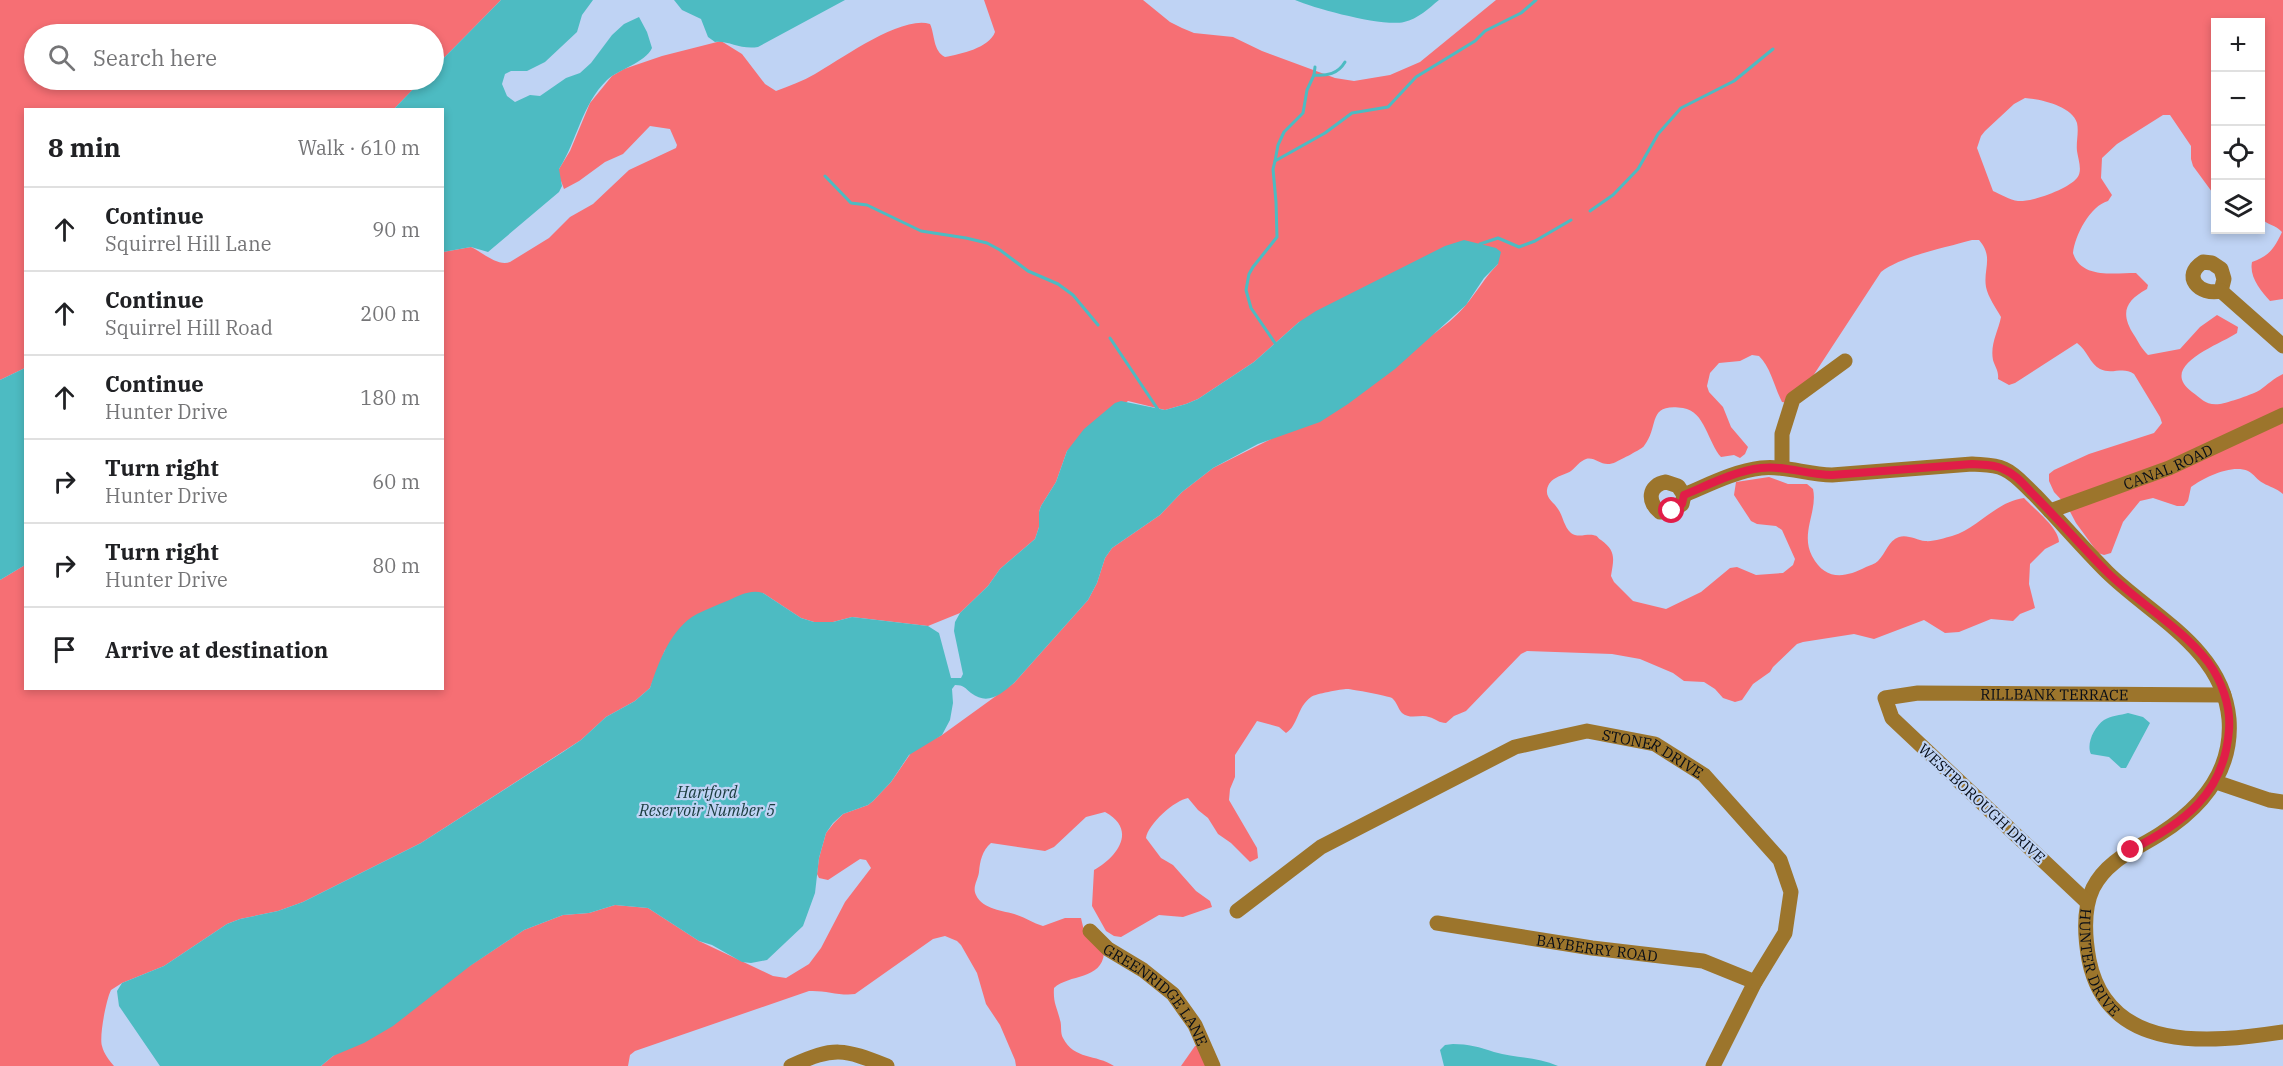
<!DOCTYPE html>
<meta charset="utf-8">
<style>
:root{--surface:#fff;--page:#f6f6f6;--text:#202124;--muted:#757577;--line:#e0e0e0}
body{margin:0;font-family:"IBM Plex Serif",serif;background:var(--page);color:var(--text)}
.controls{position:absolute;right:18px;top:18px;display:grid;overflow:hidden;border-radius:0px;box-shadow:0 3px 9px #0003}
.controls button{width:54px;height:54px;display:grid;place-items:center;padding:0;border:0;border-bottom:2px solid var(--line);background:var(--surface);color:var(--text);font:30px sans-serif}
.stop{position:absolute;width:18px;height:18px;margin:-14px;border:4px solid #e11d48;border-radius:50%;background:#fff}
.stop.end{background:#e11d48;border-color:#fff;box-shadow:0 2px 6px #0008}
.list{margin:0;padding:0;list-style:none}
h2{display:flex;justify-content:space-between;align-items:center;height:78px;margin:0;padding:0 24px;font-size:26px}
h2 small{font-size:20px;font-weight:400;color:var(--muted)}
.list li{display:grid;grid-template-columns:39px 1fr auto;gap:18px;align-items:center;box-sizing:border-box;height:84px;padding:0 24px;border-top:2px solid var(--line)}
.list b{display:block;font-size:22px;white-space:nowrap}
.list p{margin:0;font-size:20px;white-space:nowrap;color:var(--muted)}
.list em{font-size:20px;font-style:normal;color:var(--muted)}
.icon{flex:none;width:33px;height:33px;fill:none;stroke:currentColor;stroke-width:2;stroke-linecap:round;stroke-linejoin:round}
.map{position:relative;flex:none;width:2283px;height:1066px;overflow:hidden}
.search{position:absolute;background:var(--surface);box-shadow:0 3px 9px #0003;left:24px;top:24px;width:420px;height:66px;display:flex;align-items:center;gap:15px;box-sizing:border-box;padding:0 21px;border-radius:33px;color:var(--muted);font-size:22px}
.panel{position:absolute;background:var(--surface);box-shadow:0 3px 9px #0003;left:24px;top:108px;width:420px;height:582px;border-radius:0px}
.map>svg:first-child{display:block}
.forest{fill:#f66f74;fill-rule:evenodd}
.water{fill:#4dbbc2}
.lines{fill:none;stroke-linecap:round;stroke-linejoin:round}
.stream{stroke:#4dbbc2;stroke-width:3}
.minor{stroke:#9c752c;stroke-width:15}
.route{stroke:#e11d48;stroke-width:8}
.labels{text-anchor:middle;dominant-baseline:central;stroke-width:4.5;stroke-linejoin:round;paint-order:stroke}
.street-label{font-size:15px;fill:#060c17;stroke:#bfd3f4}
.water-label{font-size:16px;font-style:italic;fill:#193b3d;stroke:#bfd3f4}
</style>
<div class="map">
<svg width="2283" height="1066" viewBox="0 0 2283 1066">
<rect width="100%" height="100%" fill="#bfd3f4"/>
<g class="forest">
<polygon points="0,0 501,0 434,68 434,34 34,34 34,80 422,80 394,109 26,110 25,368 0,380"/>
<path d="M984 0H1143L1170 22 1182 28 1194 33 1233 37 1262 51 1335 78 1354 81 1390 75 1420 62 1496 0H2283V299L2270 301C2261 291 2249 277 2252 262 2269 256 2274 249 2282 232 2276 225 2267 225 2261 218L2260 22H2216L2215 196 2193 166 2191 159V146L2170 115H2163L2117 144 2102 158 2101 178 2112 195 2108 201C2090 206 2075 235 2073 253 2081 279 2114 273 2136 273L2148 285 2147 289C2125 301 2120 313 2134 335 2139 343 2141 348 2148 355L2180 349 2200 327 2217 315 2238 327 2237 333C2219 345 2157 366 2192 392 2202 399 2206 406 2220 404 2227 403 2254 394 2260 390 2267 385 2274 378 2283 374V494C2276 488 2270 487 2263 483 2257 480 2254 474 2248 471 2232 464 2205 477 2191 487L2188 501 2184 506H2177L2153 498 2140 501 2123 522 2111 553 2104 555 2098 553 2076 523 2067 506 2054 492 2049 481V474L2054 470 2089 454 2154 433 2162 423 2160 417 2134 374C2123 366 2112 375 2100 369 2090 364 2087 350 2077 343L2015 383 2009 385 1998 379C1999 371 1995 367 1993 360 1990 344 1998 332 2001 317 1996 308 1988 297 1986 287 1983 269 1994 257 1979 240H1972C1948 247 1901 256 1881 272L1811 379 1788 403 1782 402C1774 386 1771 368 1759 356L1752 355 1740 361 1719 363 1710 373 1707 386 1709 392 1723 407 1731 427 1748 447 1745 454 1740 458 1734 455 1721 457C1708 443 1705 411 1683 408 1646 403 1660 426 1644 446 1642 449 1620 460 1616 462 1602 469 1596 456 1586 459 1580 461 1576 467 1571 471 1563 476 1549 477 1547 490 1546 499 1554 502 1558 509 1563 516 1564 527 1571 533 1577 538 1586 534 1593 535 1599 536 1596 537 1601 540 1616 551 1614 558 1611 576L1614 582 1633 601 1666 609 1701 592 1730 568 1737 567 1756 575 1783 573 1793 565 1795 559 1782 530 1776 526 1757 524 1751 521 1734 495 1736 482 1769 477 1788 484H1807L1813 489C1818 511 1800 533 1812 556 1825 581 1845 578 1866 567 1870 565 1875 564 1878 561 1886 553 1888 541 1899 537 1907 534 1917 540 1925 541 1933 542 1944 538 1952 536 1979 528 1995 502 2024 498 2034 509 2059 528 2059 542L2045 549 2030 564 2029 584 2035 608 2020 614 2013 621 1991 619 1959 632 1945 633 1924 620 1874 639 1854 634 1803 642 1797 644 1773 667 1770 672 1753 684 1742 700 1735 702 1723 698 1715 689 1704 682 1684 681 1673 673 1640 659 1612 654 1527 651 1521 654 1466 711 1454 716 1446 723C1439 723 1436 719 1429 717 1421 714 1410 720 1402 713 1398 709 1397 702 1392 698 1388 696 1352 689 1347 689 1342 689 1314 694 1311 697 1297 707 1298 726 1286 733L1279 727 1257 721 1235 755V777L1230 789 1229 800 1257 848 1258 858 1250 862 1231 843 1218 834 1208 818 1198 810 1188 798C1175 800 1148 824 1146 838L1161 858 1173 865 1196 891 1210 901 1212 907 1183 917 1159 915 1121 937 1114 936 1106 931 1092 906 1094 870C1117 857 1138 830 1105 812L1086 817 1054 847 1045 851 991 843C982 851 980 861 979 872 978 880 972 887 976 895 983 910 1003 910 1017 915 1026 918 1033 923 1043 926L1065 918H1081L1085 935 1104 953C1102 980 1069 974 1054 988 1053 1003 1057 1007 1060 1020 1062 1025 1060 1033 1063 1038 1074 1060 1096 1054 1114 1066H1016L1015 1060 1000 1025 986 1004 977 973 961 945 957 941 945 936 933 939 855 994C839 996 825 990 809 991L635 1051 630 1055 628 1066H321L333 1056 524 930 563 915 589 913 615 905 648 908 699 941 773 976 786 978 809 964 821 948 845 902 871 868 866 860 860 859 828 880 819 878 817 874 819 858 826 833 834 823 843 814 868 805 873 801 891 782 913 750 942 735 1014 683 1088 600 1097 583 1105 558 1112 548 1160 515 1182 492 1213 468 1271 439 1432 335C1444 326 1455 318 1465 306 1477 292 1485 277 1498 264L1299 322 1254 362 1198 399 1186 404 1165 410 1128 401 1067 451 1056 482 1041 506 1039 512V527L1035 539 1000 569 988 586 960 613 928 626 852 617 833 622H814L801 618 763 593 665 650 650 688 635 701 606 717 581 740 421 843 303 902 278 911 240 919 227 924 164 966 122 983 111 990C106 1000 99 1037 102 1046 104 1054 109 1060 114 1066H0V580L25 565 26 688H442L443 252 471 247C482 252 498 267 510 262L549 238 570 217 593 204 629 170 676 148 677 145 670 129 650 126 623 154 605 162 579 181 564 189 558 173 559 169 570 151 590 103 612 76 624 69 662 56 721 41 742 54 765 84 776 91C789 86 803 81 815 74 840 60 901 15 930 24 935 35 933 51 945 57 961 54 989 48 995 32ZM2025 98C2040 99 2072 106 2077 123 2079 132 2076 142 2077 151 2078 159 2083 171 2077 178 2068 189 2033 202 2018 201 2010 200 2000 194 1993 191L1977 148 1981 136 1985 131 2014 104Z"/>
<polygon points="1195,1046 1198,1046 1208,1066 1181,1066"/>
</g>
<g class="water">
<path d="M501 0H593L582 15 577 32 545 62 527 71H511L505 74 502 84 507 96 515 102 530 95 540 96 566 78 580 73 591 63 612 35 624 24 639 17 647 32 652 48C645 63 619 69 607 80 582 104 577 141 559 169L562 186 559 192 488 252 471 247 443 252 442 110 394 109 422 80H434V68Z"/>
<path d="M674 0H845L758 47C740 50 728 40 715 42L708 37 701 19 682 10Z"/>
<path d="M1295 0H1439C1429 8 1418 19 1404 22 1383 27 1316 9 1295 0Z"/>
<path d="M1464 240 1496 248 1501 252 1498 264 1484 278 1466 305 1395 369 1348 404 1320 422 1258 444 1213 468 1182 492 1160 515 1112 548 1105 558 1097 583 1088 600 1014 683C1001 694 988 706 971 693 965 688 964 685 955 685L952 689 953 703 950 720 942 735 909 755 891 782 873 801 868 805 843 814 833 823 826 833 819 858 815 893 803 926 767 960 751 963 742 962 712 945 699 941 648 908 615 905 589 913 563 915 524 930 470 966 393 1026 364 1043 333 1056 321 1066H160L119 1006 117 991 122 983 164 966 227 924 240 919 278 911 303 902 421 843 563 752 581 740 606 717 635 701 650 688C659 661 671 628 697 614 707 609 717 605 727 601 739 596 750 589 763 593L801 618 814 622H833L852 617 928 626 939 633 951 678H961L963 674 954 631 955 622 960 613 988 586 1000 569 1035 539 1039 527V512L1041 506 1056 482 1067 451 1084 429 1115 403 1121 401 1165 410 1186 404 1198 399 1254 362 1299 322 1316 311 1445 246Z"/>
<polygon points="25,368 25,565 0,580 0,380"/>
<path d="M2128 713 2143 717 2150 723 2126 768H2121L2109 757 2091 754C2086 744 2094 727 2104 720 2110 716 2121 715 2128 713Z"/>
<path d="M1453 1044C1468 1044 1480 1047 1494 1052 1516 1058 1537 1057 1558 1066H1444L1440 1050 1445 1045Z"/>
</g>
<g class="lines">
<g class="stream">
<polyline points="1314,75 1315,67"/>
<path d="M1275 161 1278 145 1284 132 1303 113 1307 90 1314 75C1327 76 1338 74 1345 62"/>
<polyline points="825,176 851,203 867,205 921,231 966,238 987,243 1000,250 1028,271 1058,284 1073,295 1098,325"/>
<polyline points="1590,211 1613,195 1638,169 1658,134 1681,108 1734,81 1773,49"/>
<polyline points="1480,244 1498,238 1519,247 1535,241 1571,220"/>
<polyline points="1110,338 1159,411"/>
<polyline points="1277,346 1251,308 1246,290 1249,274 1253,267 1277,237 1276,202 1273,169 1275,161 1325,133 1352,113 1388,107 1416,77 1475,41 1485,31 1521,13 1536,0"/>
</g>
<g class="minor">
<path d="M2203 262 2212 263 2221 269 2224 279 2221 291C2199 296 2181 276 2203 262Z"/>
<polyline points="2221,291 2283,346"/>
<polyline points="1782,468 1782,434 1793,399 1845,361"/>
<path d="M1666 482 1678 486 1684 495 1682 504 1672 511 1660 512C1647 502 1648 485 1666 482Z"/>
<path id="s1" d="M1684 495C1708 485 1735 471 1761 468 1784 465 1808 475 1832 475L1972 464C1983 465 1994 464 2004 469 2016 474 2025 486 2035 495 2059 520 2082 547 2107 572 2152 616 2223 649 2229 719 2233 771 2201 808 2160 834 2135 850 2107 860 2093 888 2083 909 2085 938 2089 960 2108 1054 2210 1043 2283 1032"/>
<path id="s2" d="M2050 511 2169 468 2283 415"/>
<polyline points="2216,782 2269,800 2283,802"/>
<path id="s3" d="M2087 902 1892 718 1885 698 1918 693 2224 695"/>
<path id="s4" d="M1237 911 1321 847 1515 747 1587 731 1655 744 1704 775 1780 860 1791 892 1785 933 1755 982 1713 1066"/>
<path id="s5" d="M1437 923 1592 948 1703 961 1755 982"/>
<path id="s6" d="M1090 931 1108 949 1143 970 1173 994 1195 1025 1213 1066"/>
<path d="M791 1066C835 1046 843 1049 887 1066"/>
</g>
</g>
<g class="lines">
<path class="route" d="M1672 511 1682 504 1684 495C1708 485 1735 471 1761 468 1784 465 1808 475 1832 475L1972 464C1983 465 1993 464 2003 469 2016 474 2025 486 2034 495 2059 520 2081 546 2106 571 2138 603 2180 626 2208 662 2222 681 2231 707 2229 730 2224 795 2184 822 2131 850"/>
</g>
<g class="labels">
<g class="street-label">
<text stroke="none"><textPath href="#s2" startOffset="126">CANAL ROAD</textPath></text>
<text stroke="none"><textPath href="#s3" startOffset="459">RILLBANK TERRACE</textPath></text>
<text stroke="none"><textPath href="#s4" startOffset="468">STONER DRIVE</textPath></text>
<text transform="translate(1982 803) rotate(43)">WESTBOROUGH DRIVE</text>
<text stroke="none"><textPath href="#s5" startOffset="162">BAYBERRY ROAD</textPath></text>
<text stroke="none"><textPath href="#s1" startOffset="976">HUNTER DRIVE</textPath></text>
<text stroke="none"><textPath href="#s6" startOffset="93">GREENRIDGE LANE</textPath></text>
</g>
<g class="water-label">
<text x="707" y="792">Hartford<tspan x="707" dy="18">Reservoir Number 5</tspan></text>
</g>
</g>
</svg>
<div class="controls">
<button>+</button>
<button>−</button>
<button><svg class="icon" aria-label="locate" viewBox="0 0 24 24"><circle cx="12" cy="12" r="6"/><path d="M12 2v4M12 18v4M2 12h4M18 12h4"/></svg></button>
<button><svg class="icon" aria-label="layers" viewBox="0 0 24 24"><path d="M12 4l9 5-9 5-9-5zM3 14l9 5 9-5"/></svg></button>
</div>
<div class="stop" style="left:1672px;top:511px"></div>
<div class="stop end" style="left:2131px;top:850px"></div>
<div class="search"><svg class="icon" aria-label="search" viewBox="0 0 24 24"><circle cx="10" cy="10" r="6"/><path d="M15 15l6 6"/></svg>Search here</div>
<section class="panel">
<h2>8 min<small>Walk · 610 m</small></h2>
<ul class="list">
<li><svg class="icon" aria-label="ahead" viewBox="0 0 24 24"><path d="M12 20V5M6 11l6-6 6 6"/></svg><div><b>Continue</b><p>Squirrel Hill Lane</p></div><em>90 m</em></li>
<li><svg class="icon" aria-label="ahead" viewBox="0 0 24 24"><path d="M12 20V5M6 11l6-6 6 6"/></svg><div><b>Continue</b><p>Squirrel Hill Road</p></div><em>200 m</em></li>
<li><svg class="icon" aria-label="ahead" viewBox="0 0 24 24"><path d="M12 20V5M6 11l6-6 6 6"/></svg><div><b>Continue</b><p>Hunter Drive</p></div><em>180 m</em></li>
<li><svg class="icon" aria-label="right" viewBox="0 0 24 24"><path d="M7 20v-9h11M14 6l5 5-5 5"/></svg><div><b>Turn right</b><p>Hunter Drive</p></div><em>60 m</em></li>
<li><svg class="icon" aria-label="right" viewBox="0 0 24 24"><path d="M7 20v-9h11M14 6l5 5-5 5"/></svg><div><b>Turn right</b><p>Hunter Drive</p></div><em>80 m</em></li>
<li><svg class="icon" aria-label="arrive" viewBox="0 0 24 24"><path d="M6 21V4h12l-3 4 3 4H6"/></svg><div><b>Arrive at destination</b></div></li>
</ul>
</section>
</div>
